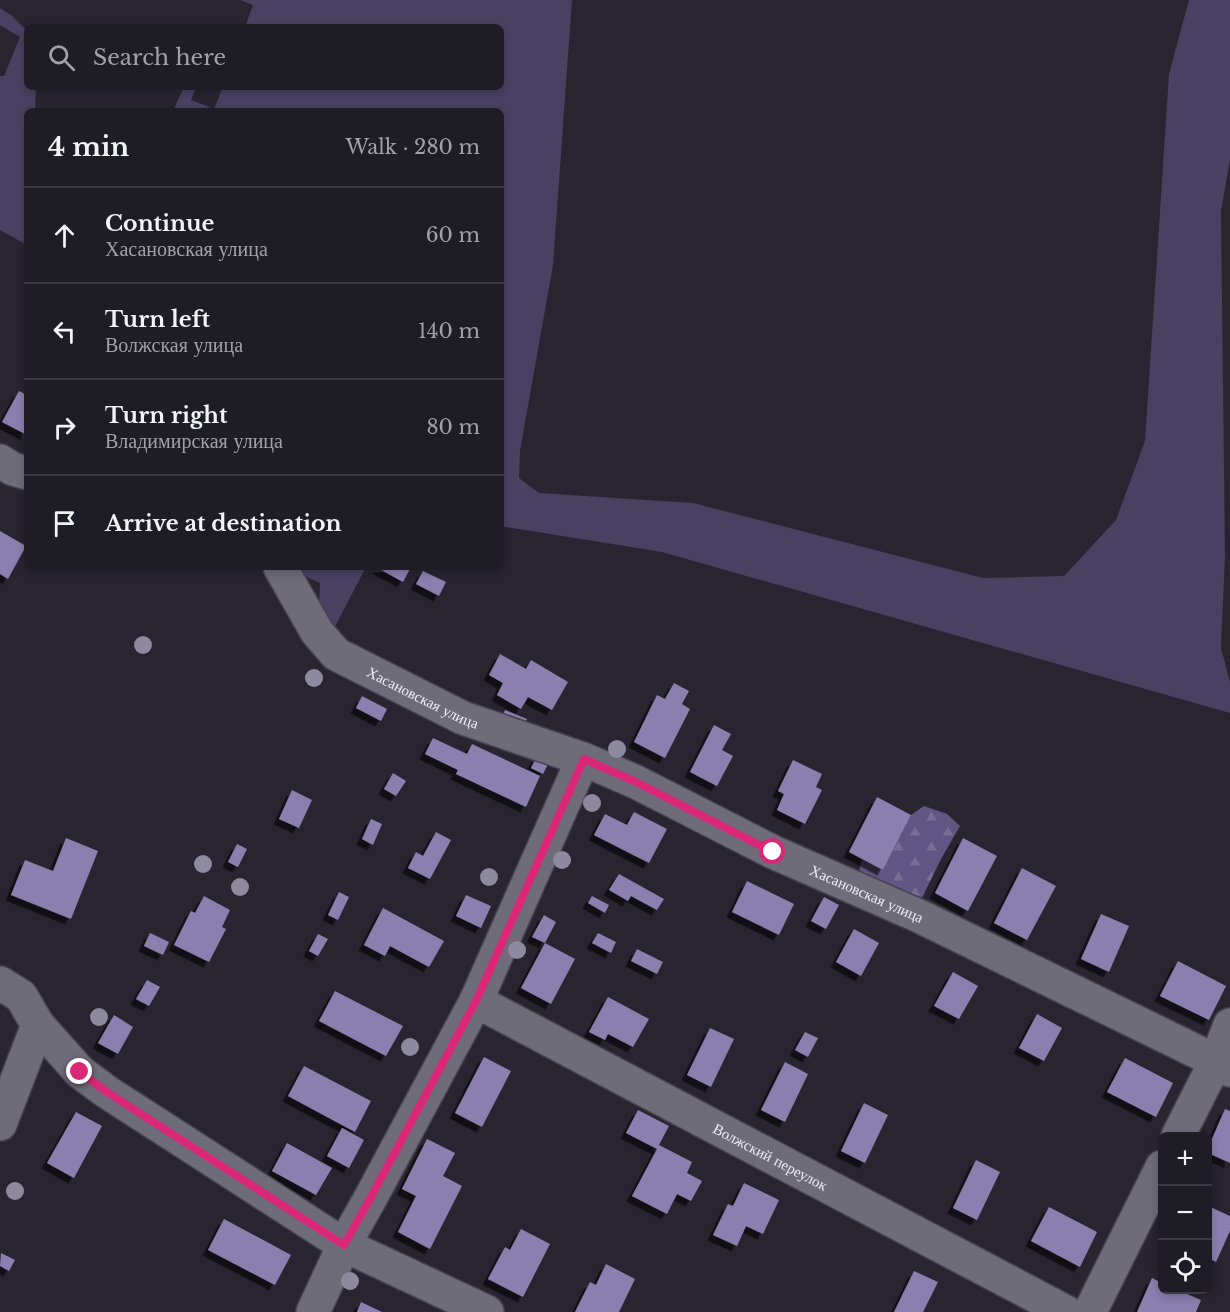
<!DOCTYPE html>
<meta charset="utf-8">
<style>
:root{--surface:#1e1c25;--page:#26252d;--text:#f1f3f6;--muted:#a1a1a7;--line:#3c3a42}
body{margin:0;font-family:"Libre Baskerville",serif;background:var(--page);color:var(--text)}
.controls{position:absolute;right:18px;bottom:18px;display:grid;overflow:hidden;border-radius:9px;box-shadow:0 3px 9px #0003}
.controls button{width:54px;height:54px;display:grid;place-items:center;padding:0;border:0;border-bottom:2px solid var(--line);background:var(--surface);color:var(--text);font:30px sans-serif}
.stop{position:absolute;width:18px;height:18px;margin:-14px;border:4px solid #db2777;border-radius:50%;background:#fff}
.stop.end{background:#db2777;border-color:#fff;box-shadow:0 2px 6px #0008}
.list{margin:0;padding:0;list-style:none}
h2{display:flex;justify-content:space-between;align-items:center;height:78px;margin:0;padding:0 24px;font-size:26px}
h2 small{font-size:20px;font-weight:400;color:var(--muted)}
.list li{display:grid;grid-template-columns:39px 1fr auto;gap:18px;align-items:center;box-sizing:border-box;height:96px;padding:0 24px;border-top:2px solid var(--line)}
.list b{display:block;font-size:22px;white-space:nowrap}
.list p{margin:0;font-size:20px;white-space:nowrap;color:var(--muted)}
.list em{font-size:20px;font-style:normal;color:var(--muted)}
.icon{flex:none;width:33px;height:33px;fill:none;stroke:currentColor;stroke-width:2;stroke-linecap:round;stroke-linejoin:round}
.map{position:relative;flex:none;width:1230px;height:1312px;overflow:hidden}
.search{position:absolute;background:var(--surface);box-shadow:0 3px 9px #0003;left:24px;top:24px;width:480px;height:66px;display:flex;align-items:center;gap:15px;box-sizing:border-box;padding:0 21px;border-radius:9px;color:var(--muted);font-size:22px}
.panel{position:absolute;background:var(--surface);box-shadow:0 3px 9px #0003;left:24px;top:108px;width:480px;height:462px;border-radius:9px}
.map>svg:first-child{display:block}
.grass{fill:#484162}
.forest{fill:url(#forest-firs)}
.building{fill:#8a7faf;filter:url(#shadow)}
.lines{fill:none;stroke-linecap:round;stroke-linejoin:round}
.minor-casing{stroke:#45434e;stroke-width:36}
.minor{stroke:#6f6c7a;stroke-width:33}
.tree{fill:#8d899e}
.route{stroke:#db2777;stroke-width:8}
.labels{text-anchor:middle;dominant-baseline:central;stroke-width:4.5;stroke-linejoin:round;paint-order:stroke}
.street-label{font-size:15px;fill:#edebf4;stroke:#1e1b27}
</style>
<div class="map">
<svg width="1230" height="1312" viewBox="0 0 1230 1312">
<defs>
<pattern id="forest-firs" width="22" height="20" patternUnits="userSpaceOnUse" patternTransform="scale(1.5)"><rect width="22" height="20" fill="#615683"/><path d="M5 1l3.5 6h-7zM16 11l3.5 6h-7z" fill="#786e95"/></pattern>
<filter id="shadow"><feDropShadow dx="-5.5" dy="5.5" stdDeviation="0" flood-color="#0009"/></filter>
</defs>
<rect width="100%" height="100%" fill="#282531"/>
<g class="grass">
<polygon points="240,0 572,0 553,265 520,451 519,478 539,493 693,503 983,578 1064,576 1116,520 1145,441 1169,74 1189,0 1230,0 1230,160 1221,211 1225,556 1221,648 1230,682 1230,713 662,552 501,526 501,111 173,111 184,87 196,87 191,100 214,109 223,87 501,87 501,27 245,27 253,5"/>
<polygon points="0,8 11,15 27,31 27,87 36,87 35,111 27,111 27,245 0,230 0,76 4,76 20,37 0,25"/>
<polygon points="293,567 366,567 328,640 319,611 320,583 296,572"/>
</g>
<polygon class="forest" points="924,806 947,814 960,826 941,859 922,898 903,894 867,883 859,871 862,859 883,870 911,815"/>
<g class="building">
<polygon points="19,391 27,395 27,435 2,422"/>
<polygon points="0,531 26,546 8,579 0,574"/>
<polygon points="376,567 411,567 403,582"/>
<polygon points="423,571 446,582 439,596 416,584"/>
<polygon points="500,654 526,669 531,660 568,682 552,710 528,697 521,709 497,695 503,683 489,675"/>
<polygon points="674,683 689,691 682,704 690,709 665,758 634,742 657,695 665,699"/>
<polygon points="362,696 387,709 381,721 356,708"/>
<polygon points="505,710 527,719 523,729 501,720"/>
<polygon points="714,725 731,734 722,750 733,756 717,786 690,772"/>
<polygon points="433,738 467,754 472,744 540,776 526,807 456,774 458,770 425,754"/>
<polygon points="537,756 549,762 543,774 531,768"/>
<polygon points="793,760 822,774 816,787 822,790 805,824 777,810 784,794 778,791"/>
<polygon points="393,773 406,781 396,796 384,789"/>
<polygon points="292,790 312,800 299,828 279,819"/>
<polygon points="877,797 911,815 883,870 849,852"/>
<polygon points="634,812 667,829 649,863 594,835 605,814 627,825"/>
<polygon points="371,819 382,824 373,845 362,839"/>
<polygon points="436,832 451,840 430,879 408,868 416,852 423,856"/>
<polygon points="66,838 98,851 71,919 11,895 25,860 53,871"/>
<polygon points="963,838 997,856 968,911 935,893"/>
<polygon points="237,844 247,849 238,867 228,862"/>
<polygon points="1022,868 1056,886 1027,940 994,923"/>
<polygon points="619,874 664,899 657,910 631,896 628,901 609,890"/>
<polygon points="747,881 794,904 779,935 732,912"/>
<polygon points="339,892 349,897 338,920 328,915"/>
<polygon points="466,895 491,906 481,928 456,916"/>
<polygon points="204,896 230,910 222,927 226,929 209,962 174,945 191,911 195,913"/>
<polygon points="592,896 609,905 605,913 588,903"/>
<polygon points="824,897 839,905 826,929 811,921"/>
<polygon points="383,908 444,941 429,967 390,946 385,956 364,945"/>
<polygon points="1101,914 1129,926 1109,972 1081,959"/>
<polygon points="544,915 556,922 545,943 532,937"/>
<polygon points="854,929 879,943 861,976 836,962"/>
<polygon points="150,933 169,942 163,955 144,946"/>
<polygon points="598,933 616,942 611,953 592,943"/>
<polygon points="318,934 328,939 318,956 309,951"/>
<polygon points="545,943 575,959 551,1004 521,988"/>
<polygon points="637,949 663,962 657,974 631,961"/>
<polygon points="1178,961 1226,986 1209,1020 1160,996"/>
<polygon points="953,972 978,986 959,1019 934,1006"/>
<polygon points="147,980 160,987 149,1006 136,999"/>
<polygon points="335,991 403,1026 386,1056 319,1021"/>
<polygon points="608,997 649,1019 633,1047 608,1034 605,1040 589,1032"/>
<polygon points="1037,1014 1062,1028 1044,1061 1019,1048"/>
<polygon points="114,1015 133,1027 118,1054 98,1043"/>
<polygon points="710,1028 734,1039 711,1087 687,1075"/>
<polygon points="805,1032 818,1038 808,1057 795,1050"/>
<polygon points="484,1057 511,1071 482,1127 455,1113"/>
<polygon points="1125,1058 1173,1083 1156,1117 1107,1092"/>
<polygon points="785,1062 808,1074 785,1122 761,1110"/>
<polygon points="304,1066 371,1101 355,1132 288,1096"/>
<polygon points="864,1103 888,1115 865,1163 841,1151"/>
<polygon points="1225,1109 1230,1111 1230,1163 1208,1153 1208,1148"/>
<polygon points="638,1110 669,1126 659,1145 692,1162 687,1173 702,1181 691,1201 677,1194 667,1214 632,1196 657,1149 626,1133"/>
<polygon points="76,1112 102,1126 74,1178 47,1163"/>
<polygon points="342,1128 364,1140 349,1168 327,1156"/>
<polygon points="427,1139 455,1153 443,1176 462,1186 430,1249 398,1232 416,1196 402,1189"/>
<polygon points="287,1143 332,1168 316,1195 272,1171"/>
<polygon points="976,1160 1000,1172 977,1220 953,1208"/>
<polygon points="744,1183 779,1200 763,1234 746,1226 737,1246 713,1235 728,1204 733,1206"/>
<polygon points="1208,1206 1230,1216 1230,1231 1216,1262 1208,1258"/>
<polygon points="1049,1207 1097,1232 1080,1267 1031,1241"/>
<polygon points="224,1219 291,1255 275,1285 208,1250"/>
<polygon points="521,1229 550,1244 523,1297 488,1279 505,1247 510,1250"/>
<polygon points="1,1253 15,1260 9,1271 0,1266"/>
<polygon points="606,1264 635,1279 619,1312 575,1312 590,1282 596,1285"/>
<polygon points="914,1271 938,1282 923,1312 894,1312"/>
<polygon points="1152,1278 1162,1283 1162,1290 1178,1290 1201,1300 1196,1312 1137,1312"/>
<polygon points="361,1302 382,1312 357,1312"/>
</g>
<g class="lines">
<g class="minor-casing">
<g id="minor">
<polyline points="0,461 13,469 27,473"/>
<path id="s1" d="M280 567 317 632 336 654 463 718 583 759 636 782 773 852 919 916 1216 1061 1230 1070"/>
<polyline points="0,983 21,996 38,1025 80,1072 107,1092 344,1245 487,1312"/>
<path id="s2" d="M476 1001 1066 1312"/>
<polyline points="0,1124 38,1025"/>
<polyline points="1178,1136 1216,1061 1230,1025"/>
<polyline points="313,1312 344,1245 371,1197 476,1001 583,759"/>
<polyline points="1090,1312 1162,1167"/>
</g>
</g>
<use href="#minor" class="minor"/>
</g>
<g class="tree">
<circle cx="143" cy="645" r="9"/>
<circle cx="314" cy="678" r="9"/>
<circle cx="617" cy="749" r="9"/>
<circle cx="592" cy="803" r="9"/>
<circle cx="562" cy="860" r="9"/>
<circle cx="203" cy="864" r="9"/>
<circle cx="489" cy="877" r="9"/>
<circle cx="240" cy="887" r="9"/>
<circle cx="517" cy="950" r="9"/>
<circle cx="99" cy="1017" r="9"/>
<circle cx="410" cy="1047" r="9"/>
<circle cx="15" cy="1191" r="9"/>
<circle cx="350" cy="1281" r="9"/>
</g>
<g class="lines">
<polyline class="route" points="80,1072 107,1092 344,1245 371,1197 476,1001 584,759 636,782 773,852"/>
</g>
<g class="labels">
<g class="street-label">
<text stroke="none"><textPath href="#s1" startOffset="201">Хасановская улица</textPath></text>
<text stroke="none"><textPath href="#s1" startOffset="687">Хасановская улица</textPath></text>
<text stroke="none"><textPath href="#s2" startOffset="333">Волжский переулок</textPath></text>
</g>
</g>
</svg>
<div class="controls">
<button>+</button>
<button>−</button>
<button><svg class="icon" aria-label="locate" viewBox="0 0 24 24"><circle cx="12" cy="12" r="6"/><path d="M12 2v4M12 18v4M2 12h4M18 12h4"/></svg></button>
</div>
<div class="stop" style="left:773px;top:852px"></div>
<div class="stop end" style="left:80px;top:1072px"></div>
<div class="search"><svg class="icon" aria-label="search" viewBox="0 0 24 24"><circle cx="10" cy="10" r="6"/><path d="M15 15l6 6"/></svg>Search here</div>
<section class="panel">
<h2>4 min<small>Walk · 280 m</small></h2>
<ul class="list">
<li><svg class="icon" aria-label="ahead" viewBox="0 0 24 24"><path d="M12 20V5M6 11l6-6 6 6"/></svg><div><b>Continue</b><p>Хасановская улица</p></div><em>60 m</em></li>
<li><svg class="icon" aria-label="left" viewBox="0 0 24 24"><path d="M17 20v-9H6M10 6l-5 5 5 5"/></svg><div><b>Turn left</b><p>Волжская улица</p></div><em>140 m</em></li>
<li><svg class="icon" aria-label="right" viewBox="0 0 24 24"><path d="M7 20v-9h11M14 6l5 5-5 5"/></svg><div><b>Turn right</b><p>Владимирская улица</p></div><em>80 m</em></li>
<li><svg class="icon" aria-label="arrive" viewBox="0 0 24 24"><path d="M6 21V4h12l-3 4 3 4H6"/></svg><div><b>Arrive at destination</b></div></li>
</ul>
</section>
</div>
